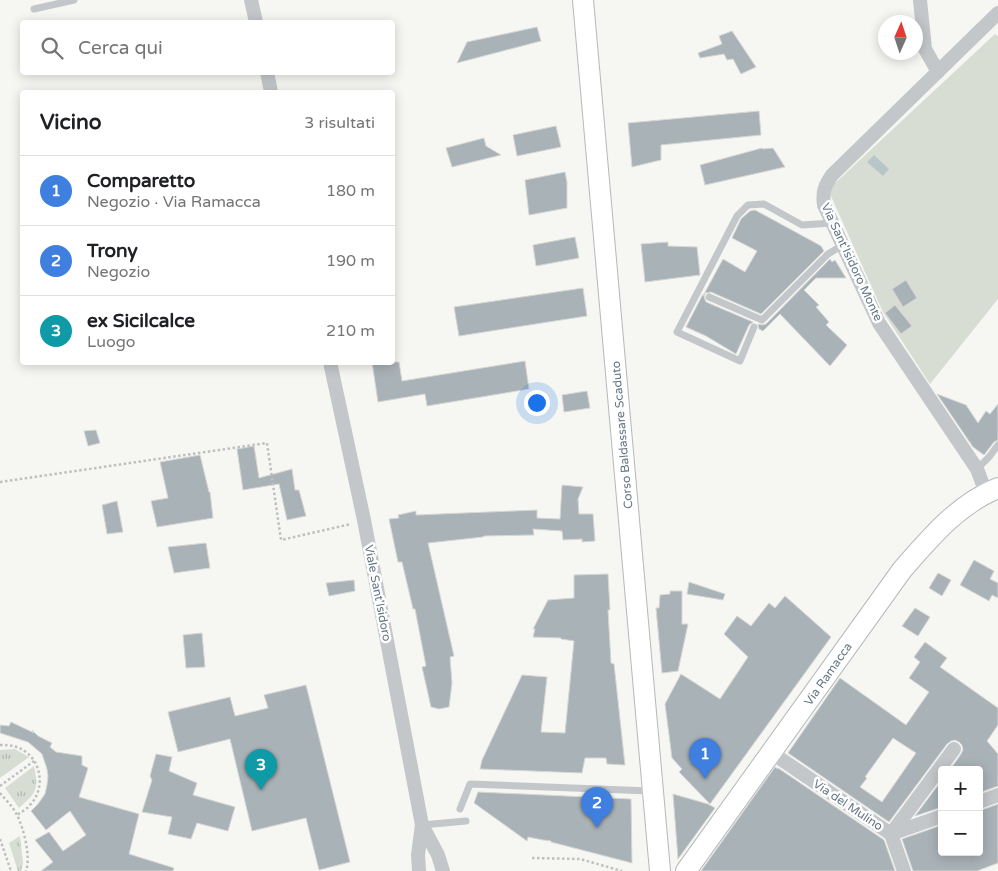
<!DOCTYPE html>
<html lang="it">
<meta charset="utf-8">
<style>
:root{--surface:#fff;--page:#f6f6f6;--text:#202124;--muted:#757577;--line:#e0e0e0;--accent:#b45309}
body{margin:0;font-family:"Varela Round",sans-serif;background:var(--page);color:var(--text)}
.controls{position:absolute;right:15px;bottom:15px;display:grid;overflow:hidden;border-radius:5px;box-shadow:0 2px 12px #0003}
.controls button{width:45px;height:45px;display:grid;place-items:center;padding:0;border:0;border-bottom:1px solid var(--line);background:var(--surface);color:var(--text);font:25px sans-serif}
.compass{position:absolute;left:878px;top:15px;width:45px;height:45px;border-radius:50%;background:var(--surface);box-shadow:0 2px 12px #0003;rotate:3deg}
.you{position:absolute;left:536px;top:402px;width:18px;height:18px;margin:-12px;border:4px solid #fff;border-radius:50%;background:#1a73e8;box-shadow:0 0 0 8px #1a73e833}
.badge{display:grid;place-items:center;width:32px;height:32px;border-radius:50%;background:var(--accent);color:#fff;font-size:16px;font-weight:700}
.pin{position:absolute;translate:-50% -41px;filter:drop-shadow(0 1px 2px #0008)}
.pin::after{content:'';position:absolute;top:26px;width:18px;height:15px;background:inherit;clip-path:polygon(0 0,100% 0,50% 100%)}
.list{margin:0;padding:0;list-style:none}
h2{display:flex;justify-content:space-between;align-items:center;height:65px;margin:0;padding:0 20px;font-size:21px}
h2 small{font-size:16px;font-weight:400;color:var(--muted)}
.list li{display:grid;grid-template-columns:32px 1fr auto;gap:15px;align-items:center;box-sizing:border-box;height:70px;padding:0 20px;border-top:1px solid var(--line)}
.list b{display:block;font-size:19px;white-space:nowrap}
.list p{margin:0;font-size:16px;white-space:nowrap;color:var(--muted)}
.list em{font-size:16px;font-style:normal;color:var(--muted)}
.icon{flex:none;width:28px;height:28px;fill:none;stroke:currentColor;stroke-width:2;stroke-linecap:round;stroke-linejoin:round}
.map{position:relative;flex:none;width:998px;height:871px;overflow:hidden}
.search{position:absolute;background:var(--surface);box-shadow:0 2px 12px #0003;left:20px;top:20px;width:375px;height:55px;display:flex;align-items:center;gap:12px;box-sizing:border-box;padding:0 18px;border-radius:5px;color:var(--muted);font-size:19px}
.panel{position:absolute;background:var(--surface);box-shadow:0 2px 12px #0003;left:20px;top:90px;width:375px;height:275px;border-radius:5px}
.map>svg:first-child{display:block}
.grass{fill:url(#grass-tufts)}
.park{fill:#d7ddd3}
.water{fill:#b8c6c9}
.building{fill:#a9b2b7;stroke:#d7d7d5;fill-rule:evenodd}
.lines{fill:none;stroke-linecap:round;stroke-linejoin:round}
.secondary-casing{stroke:#b3b9bd;stroke-width:22}
.path{stroke:#bdbfc1;stroke-width:2.5;stroke-dasharray:2.5 2.5;stroke-linecap:butt}
.lane{stroke:#c3c7ca;stroke-width:7}
.street{stroke:#c3c7ca;stroke-width:14}
.secondary{stroke:#fff;stroke-width:20}
.labels{text-anchor:middle;dominant-baseline:central;stroke-width:5;stroke-linejoin:round;paint-order:stroke}
.street-label{font-size:12px;fill:#647785;stroke:#fff}
</style>
<div class="map">
<svg width="998" height="871" viewBox="0 0 998 871">
<defs>
<pattern id="grass-tufts" width="24" height="20" patternUnits="userSpaceOnUse" patternTransform="scale(1.25)"><rect width="24" height="20" fill="#d7ddd3"/><path d="M3 7l-1-3M5 7V3M7 7l1-3M15 17l-1-3M17 17v-4M19 17l1-3" fill="none" stroke="#b2b8b1"/></pattern>
</defs>
<rect width="100%" height="100%" fill="#f6f6f2"/>
<g class="grass">
<polygon points="15,749 29,757 0,778 0,750"/>
<path d="M34 766C39 790 36 793 19 808L5 788Z"/>
<polygon points="20,836 23,863 21,871 18,871 9,843"/>
</g>
<polygon class="park" points="995,34 998,36 998,299 930,384 883,312 830,194 833,185"/>
<polygon class="water" points="874,155 889,169 883,176 867,162"/>
<g class="building">
<polygon points="537,27 541,41 457,63 467,42"/>
<polygon points="732,31 756,67 741,74 733,59 727,60 724,54 700,58 698,53 722,44 719,36"/>
<polygon points="759,111 761,135 661,145 661,160 632,167 628,123"/>
<polygon points="556,126 561,147 517,156 513,135"/>
<polygon points="484,138 486,146 501,155 452,167 446,148"/>
<polygon points="762,148 763,149 773,148 785,167 705,185 700,165"/>
<polygon points="565,172 567,182 567,208 529,215 525,180"/>
<polygon points="755,210 812,241 821,246 824,251 761,314 711,292 705,293 704,297 706,302 753,322 749,325 736,354 706,336 686,327 703,294 703,296 723,259 745,272 757,251 732,238 741,219 750,211"/>
<polygon points="575,237 579,258 536,266 533,245"/>
<polygon points="668,242 668,246 697,247 700,275 645,282 641,244"/>
<polygon points="830,259 832,262 835,260 846,278 816,278 804,290 819,305 816,307 829,322 826,325 847,345 830,366 780,314 763,331 759,329 758,324 762,325 766,324"/>
<polygon points="906,280 917,298 903,307 892,289"/>
<polygon points="583,288 587,316 459,336 454,307"/>
<polygon points="895,305 912,326 901,334 885,313"/>
<polygon points="525,361 529,389 427,406 425,394 378,402 372,362 399,362 402,381"/>
<polygon points="587,391 590,408 564,412 562,395"/>
<polygon points="937,394 966,405 978,423 986,411 990,414 998,404 998,440 994,442 984,455 973,447"/>
<polygon points="96,430 100,443 88,446 84,431"/>
<polygon points="254,446 259,478 292,469 295,490 299,490 306,516 287,520 279,484 243,490 237,449"/>
<polygon points="200,455 209,492 210,492 213,518 157,527 151,501 168,498 160,462"/>
<polygon points="562,485 583,487 578,499 579,514 593,514 595,541 582,542 582,539 563,540 562,531 533,529 534,535 484,536 483,537 428,543 454,656 450,657 452,683 449,707 439,709 431,707 422,667 426,666 415,609 413,609 402,562 398,562 389,519 399,518 398,515 416,511 416,515 537,510 537,518 560,519"/>
<polygon points="117,501 123,532 107,534 102,505"/>
<polygon points="206,543 210,568 174,573 168,547"/>
<polygon points="974,560 994,571 990,579 998,583 998,598 992,595 989,601 960,585"/>
<polygon points="938,573 951,580 942,596 929,588"/>
<polygon points="608,574 610,610 608,610 611,663 614,664 625,765 607,764 606,758 585,758 582,773 480,769 482,760 522,675 547,677 541,732 565,733 574,641 561,639 561,638 533,637 535,629 533,629 548,600 574,598 574,575"/>
<polygon points="354,580 355,591 329,596 326,583"/>
<polygon points="689,582 725,594 723,600 687,594"/>
<polygon points="670,591 682,591 682,624 688,624 678,671 662,673 656,608 659,608 660,595 670,594"/>
<polygon points="785,596 831,637 710,804 679,772 682,769 672,758 665,704 681,674 720,699 748,657 724,634 737,616 751,626 769,603 775,608"/>
<polygon points="915,608 930,617 918,636 902,626"/>
<polygon points="202,633 205,667 186,668 183,635"/>
<path d="M925 642 947 658 940 667 998 708V725L987 741 998 754V786L979 793V770H950L961 754 963 750 962 745 959 742 955 740 951 741 947 744 889 822 788 753 840 678 906 725 929 692 909 678 920 662 914 657ZM893 738 916 753 882 802 860 787 867 778 865 777Z"/>
<polygon points="306,685 350,862 319,870 306,818 252,831 230,739 178,752 168,712 230,697 235,716 268,708 264,695"/>
<polygon points="11,722 34,733 32,730 38,736 52,743 50,747 56,752 82,756 82,765 88,768 79,797 139,814 129,854 174,868 173,871 41,871 53,862 35,840 49,832 63,851 86,835 70,811 46,830 31,811 38,804 45,794 47,785 48,776 47,769 42,754 28,742 0,733 0,725 9,726"/>
<polygon points="156,754 172,757 169,771 197,783 193,795 235,807 228,831 197,823 191,839 168,834 172,817 142,812 152,780 150,776"/>
<polygon points="775,767 778,769 778,768 884,840 895,871 701,871"/>
<polygon points="942,780 942,807 915,816"/>
<polygon points="478,792 631,799 632,863 551,842 551,841 543,840 528,837 527,841 474,803"/>
<polygon points="673,794 708,804 715,808 678,859"/>
<polygon points="998,804 998,863 977,871 913,871 902,839 942,825 942,852 979,852 979,811"/>
</g>
<g class="lines">
<g class="secondary-casing">
<g id="secondary">
<polyline points="583,0 660,871"/>
<path d="M686 871 902 570C930 538 958 504 998 488"/>
</g>
</g>
<g class="path">
<polyline points="0,482 267,443 281,540 351,524"/>
<path d="M0 745C10 745 18 746 26 752 43 765 44 791 30 805 27 809 21 812 17 815"/>
<polyline points="0,786 34,761"/>
<path d="M0 793C6 800 13 807 17 815 24 829 31 857 26 871"/>
<polyline points="0,839 11,871"/>
<polyline points="532,858 580,859 622,871"/>
</g>
<g class="lane">
<polyline points="34,9 74,0"/>
<polyline points="709,297 762,320 828,254 843,245"/>
<polyline points="754,327 740,361 677,332 737,216 748,205 764,204 802,225 832,223"/>
<polyline points="977,469 989,457 998,445"/>
<polyline points="460,809 470,784 650,791"/>
<polyline points="422,825 466,821"/>
</g>
<g class="street">
<polyline points="251,0 256,22"/>
<polyline points="920,0 925,49 938,72"/>
<polyline points="267,72 271,92"/>
<polyline points="330,362 364,520 422,825 438,855 443,871"/>
<path d="M986 493 977 469 879 323 824 205C822 192 825 185 832 175L998 13"/>
<polyline points="772,753 891,834 904,871"/>
<polyline points="979,802 998,795"/>
<polyline points="891,834 954,749"/>
<polyline points="891,834 942,816"/>
<polyline points="419,871 418,855 422,825"/>
</g>
<use href="#secondary" class="secondary"/>
</g>
<g class="labels">
<g class="street-label">
<text transform="translate(852 262) rotate(65)">Via Sant'Isidoro Monte</text>
<text transform="translate(622 435) rotate(-95)">Corso Baldassare Scaduto</text>
<text transform="translate(378 593) rotate(79)">Viale Sant'Isidoro</text>
<text transform="translate(828 674) rotate(-55)">Via Ramacca</text>
<text transform="translate(848 805) rotate(34)">Via del Mulino</text>
</g>
</g>
</svg>
<div class="controls">
<button>+</button>
<button>−</button>
</div>
<svg class="compass" viewBox="-18 -18 36 36"><path d="M0-13l5 13h-10z" fill="#e53935"/><path d="M0 13l5-13h-10z" fill="#757577"/></svg>
<div class="you"></div>
<div class="pin badge" style="left:705px;top:779px;background:#3f7fe0">1</div>
<div class="pin badge" style="left:597px;top:828px;background:#3f7fe0">2</div>
<div class="pin badge" style="left:261px;top:790px;background:#0f9aa8">3</div>
<div class="search"><svg class="icon" aria-label="search" viewBox="0 0 24 24"><circle cx="10" cy="10" r="6"/><path d="M15 15l6 6"/></svg>Cerca qui</div>
<section class="panel">
<h2>Vicino<small>3 risultati</small></h2>
<ul class="list">
<li><span class="badge" style="background:#3f7fe0">1</span><div><b>Comparetto</b><p>Negozio · Via Ramacca</p></div><em>180 m</em></li>
<li><span class="badge" style="background:#3f7fe0">2</span><div><b>Trony</b><p>Negozio</p></div><em>190 m</em></li>
<li><span class="badge" style="background:#0f9aa8">3</span><div><b>ex Sicilcalce</b><p>Luogo</p></div><em>210 m</em></li>
</ul>
</section>
</div>
